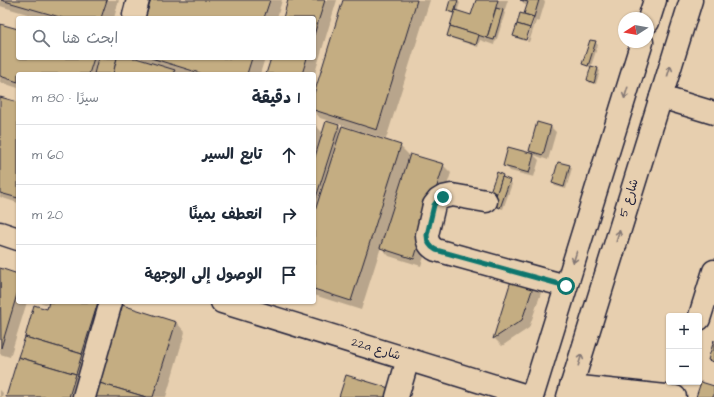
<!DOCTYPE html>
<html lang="ar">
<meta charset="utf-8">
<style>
:root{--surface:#fff;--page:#f6f6f7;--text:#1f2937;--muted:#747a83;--line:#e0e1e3}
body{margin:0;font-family:"Architects Daughter","Playpen Sans Arabic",sans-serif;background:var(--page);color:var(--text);direction:rtl}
.controls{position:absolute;right:12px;bottom:12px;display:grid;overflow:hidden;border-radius:4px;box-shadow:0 1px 3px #0004}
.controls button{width:36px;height:36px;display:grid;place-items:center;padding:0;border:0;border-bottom:1px solid var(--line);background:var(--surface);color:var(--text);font:20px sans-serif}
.compass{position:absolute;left:618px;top:12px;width:36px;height:36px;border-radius:50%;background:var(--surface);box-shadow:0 1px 3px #0004;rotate:259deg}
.stop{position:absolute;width:12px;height:12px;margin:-9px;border:3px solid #0f766e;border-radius:50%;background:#fff}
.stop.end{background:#0f766e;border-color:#fff;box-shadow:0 1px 4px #0008}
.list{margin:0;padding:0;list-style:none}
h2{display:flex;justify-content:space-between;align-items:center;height:52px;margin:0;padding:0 16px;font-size:17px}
h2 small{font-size:13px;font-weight:400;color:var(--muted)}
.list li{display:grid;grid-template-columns:26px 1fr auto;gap:12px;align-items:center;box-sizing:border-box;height:60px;padding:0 16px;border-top:1px solid var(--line)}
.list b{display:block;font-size:15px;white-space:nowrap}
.list em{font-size:13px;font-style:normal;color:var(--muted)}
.icon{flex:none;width:22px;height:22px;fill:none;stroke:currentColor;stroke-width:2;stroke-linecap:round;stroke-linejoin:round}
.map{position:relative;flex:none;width:714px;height:397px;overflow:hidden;direction:ltr}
.search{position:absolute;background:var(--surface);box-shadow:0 1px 3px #0004;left:16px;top:16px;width:300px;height:44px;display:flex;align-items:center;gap:10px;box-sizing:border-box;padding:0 14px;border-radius:4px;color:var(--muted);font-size:15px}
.panel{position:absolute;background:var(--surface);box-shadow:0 1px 3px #0004;left:16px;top:72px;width:300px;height:232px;border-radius:4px;direction:rtl}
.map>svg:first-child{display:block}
.shadow{fill:#0003}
.building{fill:#c4ad82;stroke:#22223b}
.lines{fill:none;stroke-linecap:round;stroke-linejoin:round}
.minor-casing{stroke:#22223b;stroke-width:25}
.minor{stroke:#e7cfaf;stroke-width:22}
.oneway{stroke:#847875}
.route{stroke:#0f766e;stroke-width:5}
.labels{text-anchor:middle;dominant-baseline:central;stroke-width:4;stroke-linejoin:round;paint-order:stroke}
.street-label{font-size:12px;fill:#22223b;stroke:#e7cfaf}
</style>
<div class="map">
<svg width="714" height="397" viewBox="0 0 714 397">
<rect width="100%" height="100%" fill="#e7cfaf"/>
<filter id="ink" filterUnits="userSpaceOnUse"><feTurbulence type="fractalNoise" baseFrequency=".025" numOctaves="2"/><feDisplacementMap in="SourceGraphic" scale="8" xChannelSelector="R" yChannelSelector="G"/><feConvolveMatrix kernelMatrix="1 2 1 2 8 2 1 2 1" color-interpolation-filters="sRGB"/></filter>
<g filter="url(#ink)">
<g class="shadow">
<polygon points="0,0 119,0 114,18 41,18 0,6"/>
<polygon points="152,0 282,0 277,18 147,18"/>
<polygon points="289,0 337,0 314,76 314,74 267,74 272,58 314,58 314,18 284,18"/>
<polygon points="344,0 430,0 386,139 320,118 314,111 314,97"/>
<polygon points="451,0 457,0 460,3 457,12 472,16 477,0 508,0 504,12 505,13 496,42 495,41 494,45 480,40 478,47 451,38 448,36 455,14 451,13 448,11"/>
<polygon points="521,0 543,0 545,2 539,22 536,21 529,42 527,42 534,20 532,20 525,41 516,38 514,36 528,16 525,14 528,5 525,5"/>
<polygon points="0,25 18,30 18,58 132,58 145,62 141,58 265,58 260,74 18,74 18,88 0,82"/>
<polygon points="595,42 598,45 591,66 598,69 600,71 596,84 590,83 588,80 592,68 586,66 583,64"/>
<polygon points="0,98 18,104 18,203 0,197"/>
<polygon points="537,123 551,127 556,132 548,160 534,155 539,160 534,177 510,171 505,165 509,148 534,155 530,150"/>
<polygon points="314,124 323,133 339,126 342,129 400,146 410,156 443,165 451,173 421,266 389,256 381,247 361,310 314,295 314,217 317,209 314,208"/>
<polygon points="569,166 572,168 566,189 555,186 553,183"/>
<polygon points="503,176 505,178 505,179 509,181 512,184 503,209 490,205"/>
<polygon points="0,269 18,275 18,302 27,302 10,357 0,354"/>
<polygon points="513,275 542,290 529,328 502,346 495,339"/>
<polygon points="39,302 102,302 82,397 7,397 48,310 49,305"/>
<polygon points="176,322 185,332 166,397 92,397"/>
<polygon points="0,390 3,393 2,397 0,397"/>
</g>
<g class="building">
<polygon points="1,0 107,0 101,18 63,18"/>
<polygon points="151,0 270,0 264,18 145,18"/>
<polygon points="288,0 325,0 314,35 314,18 283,18"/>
<polygon points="343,0 417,0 377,130 314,110 314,94"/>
<polygon points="450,0 458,0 454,13 447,11"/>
<polygon points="476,0 498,0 487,38 450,26 455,10 471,15"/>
<polygon points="520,0 539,0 534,17 524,14 528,2"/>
<polygon points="496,8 503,10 494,40 487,38"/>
<polygon points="520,13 534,17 530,28 517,24"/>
<polygon points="0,24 18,29 18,58 94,58 89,74 18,74 18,82 0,76"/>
<polygon points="517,24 530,28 526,40 513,36"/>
<polygon points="450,26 479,35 476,45 447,36"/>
<polygon points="590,40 596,41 588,66 582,64"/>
<polygon points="98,58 117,58 113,74 94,74"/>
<polygon points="117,58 136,58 175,70 173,74 113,74"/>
<polygon points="151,58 252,58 247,74 203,74"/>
<polygon points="271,58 307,58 302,74 266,74"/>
<polygon points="591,66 598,68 594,83 587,80"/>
<polygon points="0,97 18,102 18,198 0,193"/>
<polygon points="326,121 339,125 314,204 314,160"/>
<polygon points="537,122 551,126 543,155 529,151"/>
<polygon points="342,126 401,145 351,301 314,289 314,214"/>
<polygon points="508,147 534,154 529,173 503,166"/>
<polygon points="410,154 444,164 414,259 380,248"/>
<polygon points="558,162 570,165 564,187 552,183"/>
<polygon points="497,172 503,175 493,205 486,203"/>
<polygon points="502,177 510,180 500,208 493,205"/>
<polygon points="0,268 18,274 18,291 1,348"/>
<polygon points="513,274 535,281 522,320 493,339"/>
<polygon points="49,302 98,302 82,354 25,337 34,305 47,309"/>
<polygon points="119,304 176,322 153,397 146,397 96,382"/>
<polygon points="25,337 82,354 76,374 18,357"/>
<polygon points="714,340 714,362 708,360"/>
<polygon points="18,357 76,374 69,397 6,397"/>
<polygon points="346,375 389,388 386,397 339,397"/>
<polygon points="96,382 146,397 91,397"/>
<polygon points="701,382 714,386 714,397 696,397"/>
</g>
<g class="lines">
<g class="minor-casing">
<g id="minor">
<polyline points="134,15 138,0"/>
<polyline points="648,22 655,0"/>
<polyline points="661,97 714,113"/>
<path d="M486 201 452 195 443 197 438 200 434 205 427 235C427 242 430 247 436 250L566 286"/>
<polyline points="0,233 18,239"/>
<polyline points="222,302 530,397"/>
<polyline points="699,319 714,271"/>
<polyline points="571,386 675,397"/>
<polyline points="84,397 111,302"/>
<polyline points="397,397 408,359"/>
<polyline points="532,397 642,42"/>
<polyline points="568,397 691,0"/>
</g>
</g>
<use href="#minor" class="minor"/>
</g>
<defs><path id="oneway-shaft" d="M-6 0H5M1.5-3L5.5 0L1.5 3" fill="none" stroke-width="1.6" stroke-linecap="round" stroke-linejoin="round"/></defs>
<g class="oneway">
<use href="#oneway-shaft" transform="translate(669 71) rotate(-73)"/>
<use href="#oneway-shaft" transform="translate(626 93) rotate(107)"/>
<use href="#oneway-shaft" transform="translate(618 236) rotate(-73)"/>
<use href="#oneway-shaft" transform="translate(575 257) rotate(107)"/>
<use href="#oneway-shaft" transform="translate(580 360) rotate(-73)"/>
</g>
</g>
<g class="lines" filter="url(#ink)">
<path class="route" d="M443 197 438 200 434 205 427 235C427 242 430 247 436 250L566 286"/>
</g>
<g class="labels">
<g class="street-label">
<text transform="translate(629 198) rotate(-73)">شارع 5</text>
<text transform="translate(376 349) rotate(17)">22a شارع</text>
</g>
</g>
</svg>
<div class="controls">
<button>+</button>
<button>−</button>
</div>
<svg class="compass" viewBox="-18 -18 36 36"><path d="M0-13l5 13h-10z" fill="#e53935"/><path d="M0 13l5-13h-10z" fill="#747a83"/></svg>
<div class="stop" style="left:566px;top:286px"></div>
<div class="stop end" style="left:443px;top:197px"></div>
<div class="search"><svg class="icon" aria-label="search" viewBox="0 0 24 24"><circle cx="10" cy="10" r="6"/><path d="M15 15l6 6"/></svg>ابحث هنا</div>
<section class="panel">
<h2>1 دقيقة<small>سيرًا · 80 m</small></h2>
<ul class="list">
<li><svg class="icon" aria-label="ahead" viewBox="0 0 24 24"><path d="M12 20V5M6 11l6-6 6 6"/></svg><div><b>تابع السير</b></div><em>60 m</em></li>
<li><svg class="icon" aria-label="right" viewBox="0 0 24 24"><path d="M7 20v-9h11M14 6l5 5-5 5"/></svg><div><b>انعطف يمينًا</b></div><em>20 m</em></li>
<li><svg class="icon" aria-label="arrive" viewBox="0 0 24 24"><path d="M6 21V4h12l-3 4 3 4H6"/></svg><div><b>الوصول إلى الوجهة</b></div></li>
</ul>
</section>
</div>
